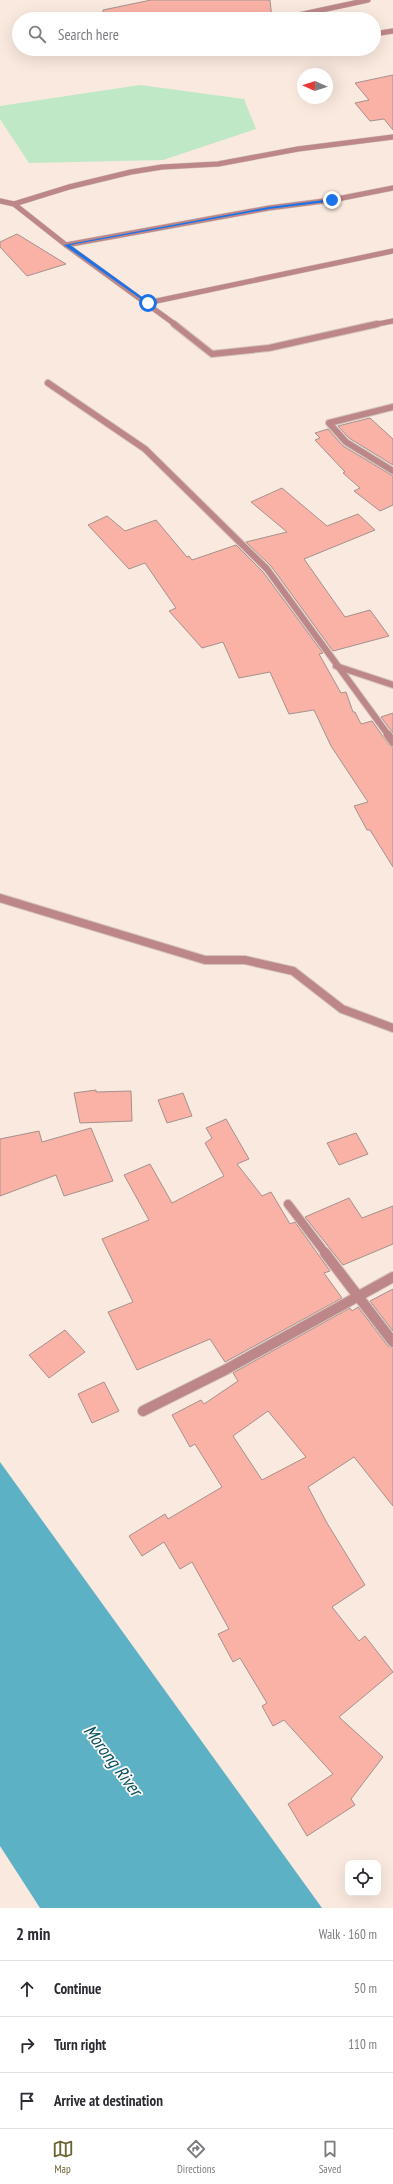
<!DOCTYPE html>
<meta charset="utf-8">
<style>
:root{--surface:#fff;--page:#f7f7f7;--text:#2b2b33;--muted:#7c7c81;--line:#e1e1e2;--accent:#6a6431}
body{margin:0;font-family:"PT Sans Narrow",sans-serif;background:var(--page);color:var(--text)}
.controls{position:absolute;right:12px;bottom:12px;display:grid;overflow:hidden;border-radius:8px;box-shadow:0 4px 16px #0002}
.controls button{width:36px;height:36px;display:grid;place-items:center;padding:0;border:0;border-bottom:1px solid var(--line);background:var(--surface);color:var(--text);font:20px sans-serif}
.compass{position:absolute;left:297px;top:68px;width:36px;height:36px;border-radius:50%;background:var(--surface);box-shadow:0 4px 16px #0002;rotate:273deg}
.stop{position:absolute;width:12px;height:12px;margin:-9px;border:3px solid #1a73e8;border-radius:50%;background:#fff}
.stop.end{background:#1a73e8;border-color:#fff;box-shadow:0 1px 4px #0008}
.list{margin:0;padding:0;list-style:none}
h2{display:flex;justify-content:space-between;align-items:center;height:52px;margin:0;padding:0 16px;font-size:17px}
h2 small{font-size:13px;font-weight:400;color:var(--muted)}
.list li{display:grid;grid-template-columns:26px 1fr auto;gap:12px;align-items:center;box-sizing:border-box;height:56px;padding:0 16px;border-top:1px solid var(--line)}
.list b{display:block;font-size:15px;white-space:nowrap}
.list em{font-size:13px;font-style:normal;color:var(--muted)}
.icon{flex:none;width:22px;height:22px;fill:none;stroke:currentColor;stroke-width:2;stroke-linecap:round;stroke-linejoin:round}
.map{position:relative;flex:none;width:393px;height:1908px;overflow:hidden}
.search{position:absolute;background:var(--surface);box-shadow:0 4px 16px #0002;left:12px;right:12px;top:12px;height:44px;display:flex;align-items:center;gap:10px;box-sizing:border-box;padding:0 14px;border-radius:22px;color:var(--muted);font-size:15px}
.sheet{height:220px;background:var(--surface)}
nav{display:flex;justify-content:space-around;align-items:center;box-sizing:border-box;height:56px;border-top:1px solid var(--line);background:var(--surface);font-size:11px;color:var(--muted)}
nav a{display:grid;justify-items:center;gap:2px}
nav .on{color:var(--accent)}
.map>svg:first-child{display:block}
.green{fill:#bfe8c7}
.water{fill:#5db1c5}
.building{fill:#fab2a6;stroke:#a4918e;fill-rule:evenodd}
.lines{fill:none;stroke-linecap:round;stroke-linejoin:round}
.service-casing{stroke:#d4c5bc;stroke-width:6}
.minor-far3-casing{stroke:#d4c5bc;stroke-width:6}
.minor-far2-casing{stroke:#d4c5bc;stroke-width:8}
.minor-far1-casing{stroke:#d4c5bc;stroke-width:10}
.minor-casing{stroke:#d4c5bc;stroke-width:12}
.service{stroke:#bd8789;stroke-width:5}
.minor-far3{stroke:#bd8789;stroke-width:5}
.minor-far2{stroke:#bd8789;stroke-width:6}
.minor-far1{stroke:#bd8789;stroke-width:8}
.minor{stroke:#bd8789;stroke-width:10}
.route{fill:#1a73e8}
.labels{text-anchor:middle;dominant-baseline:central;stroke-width:3.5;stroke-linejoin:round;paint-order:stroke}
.near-water-label{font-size:18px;font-style:italic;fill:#045160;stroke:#fcf9f7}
</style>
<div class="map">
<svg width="393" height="1908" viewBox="0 0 393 1908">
<rect width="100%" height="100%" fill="#fae9de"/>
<polygon class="green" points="140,85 244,99 256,129 163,160 29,163 0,119 0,106"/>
<polygon class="water" points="0,1462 322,1908 40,1908 0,1846"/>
<g class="building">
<polygon points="151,0 270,0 272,19 104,19 103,10"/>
<polygon points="393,75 393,130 384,119 370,121 355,103 369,100 355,83"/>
<polygon points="17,234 66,264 27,276 0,247 0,242"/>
<polygon points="370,418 393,439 393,465 349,438 338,426"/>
<polygon points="328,429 343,446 393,476 393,505 380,511 354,491 360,488 343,473 345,472 315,440 320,438 315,433"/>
<polygon points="282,488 327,526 358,514 375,530 304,559 345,617 370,610 389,636 333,651 271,566 246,542 287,532 251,502"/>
<polygon points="107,516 125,531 156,520 187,557 189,556 192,560 236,545 263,572 323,653 319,654 341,693 346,692 353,712 355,712 361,724 372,721 389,745 393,747 393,867 370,830 367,830 354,806 368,802 331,746 314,710 289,714 270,672 239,678 223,642 202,648 169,611 176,608 145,563 129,569 88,525"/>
<polygon points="393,713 393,733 381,717"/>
<polygon points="96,1090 96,1092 131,1091 132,1121 80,1123 74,1093"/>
<polygon points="183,1093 192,1116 167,1123 158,1100"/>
<polygon points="226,1119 249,1159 237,1164 262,1196 271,1192 290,1224 295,1222 330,1271 324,1273 342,1298 225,1362 210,1339 137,1370 108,1312 133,1302 102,1239 149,1220 124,1175 150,1164 172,1203 224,1176 205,1143 212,1138 206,1128"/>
<polygon points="91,1128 113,1181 64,1196 56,1175 0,1196 0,1139 39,1131 42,1142"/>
<polygon points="356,1133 368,1154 339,1165 327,1143"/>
<polygon points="349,1198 362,1218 393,1206 393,1244 343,1265 305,1217"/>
<polygon points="393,1289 393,1331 370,1301"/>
<path d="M358 1307 388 1346 393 1348V1506L354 1457 308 1487 327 1523 365 1585 332 1607 359 1641 365 1636 393 1672 339 1717 383 1757 351 1799 355 1805 307 1836 288 1804 333 1774 284 1720 273 1726 262 1706 267 1703 240 1658 233 1662 218 1634 229 1629 192 1562 180 1569 164 1542 142 1556 129 1536 165 1514 168 1519 222 1487 195 1444 190 1447 172 1415 201 1400 204 1404 238 1381 233 1373 350 1308 352 1311ZM268 1411 306 1457 262 1480 233 1436Z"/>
<polygon points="65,1330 85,1352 49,1378 29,1355"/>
<polygon points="104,1382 119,1411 92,1423 78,1394"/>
</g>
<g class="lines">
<g class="service-casing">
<polyline id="service" points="374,34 393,31"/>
</g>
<g class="minor-far3-casing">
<g id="minor-far3">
<polyline points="280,19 368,0"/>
<polyline points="0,201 14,204 66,245 176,325"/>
<polyline points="14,204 69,187 131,172 162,167 218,164 298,149 393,137"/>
<polyline points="66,245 269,208 332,200 393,188"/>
<polyline points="147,303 393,251"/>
<polyline points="373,325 393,321"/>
</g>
</g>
<g class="minor-far2-casing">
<g id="minor-far2">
<polyline points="174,324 212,354 269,348 377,324"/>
<polyline points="48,383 145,449 267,569 389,736"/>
<polyline points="393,407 329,423 346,442 393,471"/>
<polyline points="336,666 393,685"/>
</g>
</g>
<g class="minor-far1-casing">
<g id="minor-far1">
<polyline points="388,735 393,742"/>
<polyline points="0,898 205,960 245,960 293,971 342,1009 393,1028"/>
<polyline points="288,1204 326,1254"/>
</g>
</g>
<g class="minor-casing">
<g id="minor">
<polyline points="325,1253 393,1342"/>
<polyline points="143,1411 225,1370 393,1277"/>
</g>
</g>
<use href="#service" class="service"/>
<use href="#minor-far3" class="minor-far3"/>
<use href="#minor-far2" class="minor-far2"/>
<use href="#minor-far1" class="minor-far1"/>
<use href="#minor" class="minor"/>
</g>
<polygon class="route" points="332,199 334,201 269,209 70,245 149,302 148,304 64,245 269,207"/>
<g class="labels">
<g class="near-water-label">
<text transform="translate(113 1760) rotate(53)">Morong River</text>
</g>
</g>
</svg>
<div class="controls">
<button><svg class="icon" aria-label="locate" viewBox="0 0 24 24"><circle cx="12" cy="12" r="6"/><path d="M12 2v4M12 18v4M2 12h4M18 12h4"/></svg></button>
</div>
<svg class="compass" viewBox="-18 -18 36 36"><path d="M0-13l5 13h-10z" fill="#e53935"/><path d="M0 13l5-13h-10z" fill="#7c7c81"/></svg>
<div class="stop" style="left:148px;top:303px"></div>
<div class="stop end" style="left:332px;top:200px"></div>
<div class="search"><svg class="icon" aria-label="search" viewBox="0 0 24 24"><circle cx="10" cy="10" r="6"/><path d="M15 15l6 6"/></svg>Search here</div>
</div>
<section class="sheet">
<h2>2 min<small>Walk · 160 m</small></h2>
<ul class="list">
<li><svg class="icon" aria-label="ahead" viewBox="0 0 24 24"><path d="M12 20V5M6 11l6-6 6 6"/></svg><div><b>Continue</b></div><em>50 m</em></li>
<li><svg class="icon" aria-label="right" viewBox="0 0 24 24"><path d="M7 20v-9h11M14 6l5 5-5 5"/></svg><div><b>Turn right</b></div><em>110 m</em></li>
<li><svg class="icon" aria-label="arrive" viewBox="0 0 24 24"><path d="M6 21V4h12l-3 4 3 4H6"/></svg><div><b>Arrive at destination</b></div></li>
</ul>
</section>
<nav>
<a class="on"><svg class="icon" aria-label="map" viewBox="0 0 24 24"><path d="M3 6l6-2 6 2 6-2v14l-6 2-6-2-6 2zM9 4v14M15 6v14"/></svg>Map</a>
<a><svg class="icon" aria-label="directions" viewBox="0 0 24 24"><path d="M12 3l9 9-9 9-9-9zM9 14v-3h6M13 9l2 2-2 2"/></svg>Directions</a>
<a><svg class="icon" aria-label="saved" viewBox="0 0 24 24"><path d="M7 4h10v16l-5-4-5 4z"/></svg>Saved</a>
</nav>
